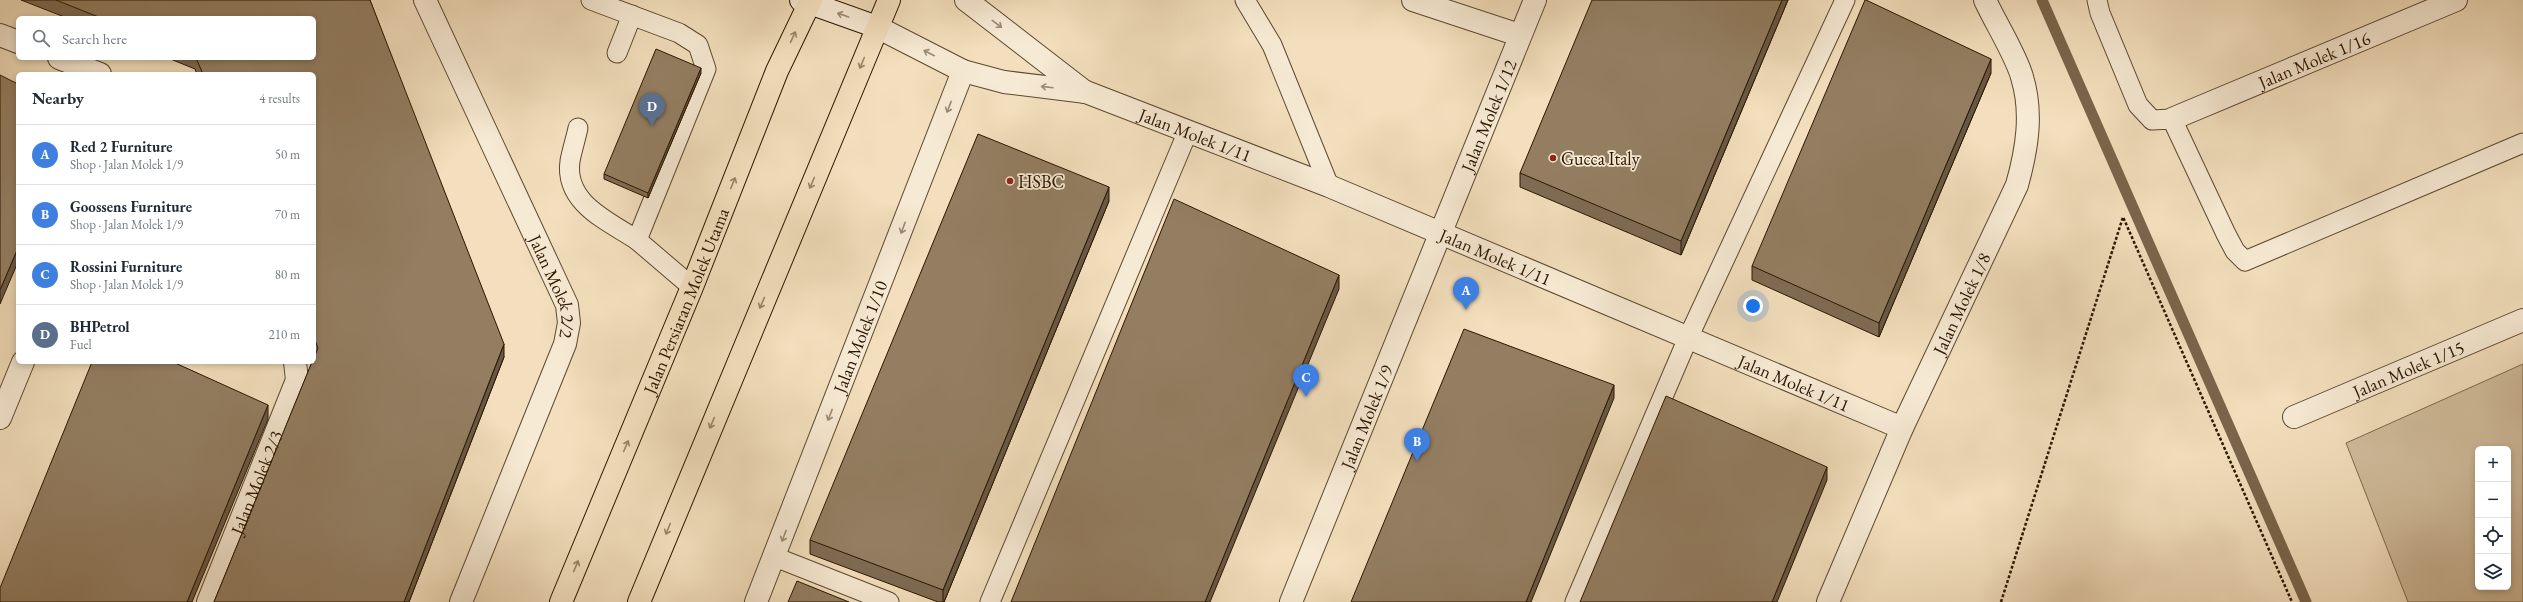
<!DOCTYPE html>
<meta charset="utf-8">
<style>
:root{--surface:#fff;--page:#f2f2f3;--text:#1f2937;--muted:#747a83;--line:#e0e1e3;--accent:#0b8043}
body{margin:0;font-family:"EB Garamond",serif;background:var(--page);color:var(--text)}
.controls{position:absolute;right:12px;bottom:12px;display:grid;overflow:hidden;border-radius:6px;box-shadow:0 2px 6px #0003}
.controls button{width:36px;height:36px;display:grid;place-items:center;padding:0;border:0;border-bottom:1px solid var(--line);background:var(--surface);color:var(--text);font:20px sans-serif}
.you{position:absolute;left:1753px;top:306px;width:14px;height:14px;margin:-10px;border:3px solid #fff;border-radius:50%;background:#1a73e8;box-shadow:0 0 0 6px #1a73e833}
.badge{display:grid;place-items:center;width:26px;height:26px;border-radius:50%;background:var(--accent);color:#fff;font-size:13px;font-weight:700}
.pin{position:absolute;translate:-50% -33px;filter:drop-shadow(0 1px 2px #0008)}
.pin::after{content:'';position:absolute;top:21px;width:14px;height:12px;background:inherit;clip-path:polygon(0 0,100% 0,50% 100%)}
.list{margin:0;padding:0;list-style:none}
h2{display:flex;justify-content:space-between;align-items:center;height:52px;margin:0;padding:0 16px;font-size:17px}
h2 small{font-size:13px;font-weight:400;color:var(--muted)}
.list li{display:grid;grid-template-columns:26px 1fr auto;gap:12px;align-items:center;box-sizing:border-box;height:60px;padding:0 16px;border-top:1px solid var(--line)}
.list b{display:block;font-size:15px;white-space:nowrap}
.list p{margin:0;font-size:13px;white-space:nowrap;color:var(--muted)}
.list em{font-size:13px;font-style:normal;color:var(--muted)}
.icon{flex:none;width:22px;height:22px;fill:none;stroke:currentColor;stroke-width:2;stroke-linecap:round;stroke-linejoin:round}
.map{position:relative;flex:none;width:2523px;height:602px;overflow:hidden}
.search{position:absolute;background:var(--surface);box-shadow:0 2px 6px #0003;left:16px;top:16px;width:300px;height:44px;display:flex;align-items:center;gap:10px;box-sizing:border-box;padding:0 14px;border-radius:6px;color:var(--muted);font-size:15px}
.panel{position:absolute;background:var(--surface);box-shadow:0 2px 6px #0003;left:16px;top:72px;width:300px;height:292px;border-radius:6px}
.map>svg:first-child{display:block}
.green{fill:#d1bd9d;stroke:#7e694e;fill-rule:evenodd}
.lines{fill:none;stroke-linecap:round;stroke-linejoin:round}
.stream{stroke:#7a654b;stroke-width:11}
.service-casing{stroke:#5c482f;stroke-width:21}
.minor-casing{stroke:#5c482f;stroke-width:24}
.secondary-casing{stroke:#2a1500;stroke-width:24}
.primary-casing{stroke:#2a1500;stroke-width:24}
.path{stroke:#2a1500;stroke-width:2.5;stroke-dasharray:3 2;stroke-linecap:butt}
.service{stroke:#f7ead4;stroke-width:19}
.minor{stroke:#f7ead4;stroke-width:22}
.secondary{stroke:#f7ead4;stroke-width:22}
.primary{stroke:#f3dfbd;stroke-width:22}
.wall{fill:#7e6c54;stroke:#2a1500}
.shaded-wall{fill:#675845;stroke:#2a1500}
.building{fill:#937e62;stroke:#2a1500}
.oneway{stroke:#9b8a75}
.oneway2{stroke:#998468}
.poi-dot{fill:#8f2418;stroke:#f7ead4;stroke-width:1.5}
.labels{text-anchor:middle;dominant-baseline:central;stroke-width:3.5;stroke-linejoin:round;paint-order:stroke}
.street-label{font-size:18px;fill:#2a1500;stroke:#f7ead4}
.poi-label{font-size:18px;fill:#2a1500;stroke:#f7ead4;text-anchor:start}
</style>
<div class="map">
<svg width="2523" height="602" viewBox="0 0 2523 602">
<rect width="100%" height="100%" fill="#f3dfbd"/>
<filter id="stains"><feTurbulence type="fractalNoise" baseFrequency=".005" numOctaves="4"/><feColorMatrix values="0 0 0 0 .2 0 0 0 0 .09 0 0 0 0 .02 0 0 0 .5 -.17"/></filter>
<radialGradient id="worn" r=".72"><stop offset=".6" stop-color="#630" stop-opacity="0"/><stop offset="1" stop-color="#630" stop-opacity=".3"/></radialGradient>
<path class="green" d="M2523 364V602H2408L2346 443ZM2478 449H2508V587H2478Z"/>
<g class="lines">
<polyline class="stream" points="2042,0 2306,602"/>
<g class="service-casing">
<g id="service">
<polyline points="591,0 679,33 698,45 706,69 637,240 692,287"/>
<polyline points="1245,0 1272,45 1329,186"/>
<polyline points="2097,0 2100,13 2138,105 2152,120 2172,119 2226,234 2235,251 2245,261 2523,143"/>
<polyline points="617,53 632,15"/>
<path d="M578 128C576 138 572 150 570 161 564 203 608 221 637 240"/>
<polyline points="775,557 889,602"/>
<polyline points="990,602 1188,131"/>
<polyline points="1575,602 1688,338 1845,0"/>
</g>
</g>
<g class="minor-casing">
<g id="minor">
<path id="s1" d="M425 0 567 305 569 323 565 344 461 602"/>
<polyline points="966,0 1085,92"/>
<polyline points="1413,0 1519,35"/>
<path id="s2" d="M877 27 963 71 1004 82 1086 92 1329 186 1902 428"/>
<polyline points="0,35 18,42"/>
<polyline points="59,58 100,74"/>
<path id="s3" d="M2172 119 2456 0"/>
<path id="s4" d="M2294 417 2523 320"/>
<polyline points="0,418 23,362"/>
<path id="s5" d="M208 602 297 380 295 362"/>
<path id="s6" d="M756 602 963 71"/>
<path id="s7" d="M1291 602 1535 0"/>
<path id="s8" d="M1828 602 1902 428 2017 185C2027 149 2033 113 2022 77 2016 55 1995 22 1985 0"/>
</g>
</g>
<g class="secondary-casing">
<polyline id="secondary" points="801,0 877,27"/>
</g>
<g class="primary-casing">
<g id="primary">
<path id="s9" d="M561 602 692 287 777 71 811 0"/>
<polyline points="639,602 889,0"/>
</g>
</g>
<polyline class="path" points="2001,602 2123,217 2292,602"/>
<use href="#service" class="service"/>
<use href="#minor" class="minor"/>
<use href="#secondary" class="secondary"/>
<use href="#primary" class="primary"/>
</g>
<g class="wall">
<polygon points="21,0 370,0 504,357 409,602 214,602 315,355 314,352 314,74 197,74 195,69 168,58 314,58 314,18 67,18"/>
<polygon points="1788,0 1681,255 1520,187 1520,173"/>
<polygon points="701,73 648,198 604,179 604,174"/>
<polygon points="1991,73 1879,337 1752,280 1752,266"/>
<polygon points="1109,201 944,602 938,602 810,554 810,540"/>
</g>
<g class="shaded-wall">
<polygon points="1782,0 1788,0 1681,255 1681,241"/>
<polygon points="1991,59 1991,73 1879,337 1879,323"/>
<polygon points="701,68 701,73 648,198 648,193"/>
<polygon points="1109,187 1109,201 944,602 943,602 943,590"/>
<polygon points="18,248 18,262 0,304 0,290"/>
<polygon points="1339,275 1339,289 1210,602 1205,602"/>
<polygon points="504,344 504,357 409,602 404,602"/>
<polygon points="1614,385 1614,398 1531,602 1526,602"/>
<polygon points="268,405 268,419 192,602 187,602"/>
<polygon points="1827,467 1827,480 1777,602 1772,602"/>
</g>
<g class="building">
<polygon points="56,0 370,0 504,344 404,602 214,602 312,362 314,362 314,358 318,348 314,338 314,74 203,74 196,58 314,58 314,18 101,18"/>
<polygon points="1592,0 1782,0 1681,241 1520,173"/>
<polygon points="1865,0 1866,0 1991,59 1879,323 1752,266"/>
<polygon points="656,49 701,68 648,193 604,174"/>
<polygon points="0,75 18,84 18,248 0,290"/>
<polygon points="978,134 1109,187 943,590 810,540"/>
<polygon points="1174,199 1339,275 1205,602 1011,602"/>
<polygon points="1464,329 1614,385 1526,602 1351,602"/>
<polygon points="92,362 173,362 268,405 187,602 0,602 0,588"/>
<polygon points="1666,396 1827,467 1772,602 1580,602"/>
<polygon points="797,581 849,602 788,602"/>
</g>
<defs><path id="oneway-shaft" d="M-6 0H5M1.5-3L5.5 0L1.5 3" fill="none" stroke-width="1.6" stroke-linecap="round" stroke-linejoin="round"/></defs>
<g class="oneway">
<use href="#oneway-shaft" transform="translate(843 15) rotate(-161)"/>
<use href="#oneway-shaft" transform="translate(997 24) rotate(37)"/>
<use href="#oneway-shaft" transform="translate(929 53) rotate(-153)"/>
<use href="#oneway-shaft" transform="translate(1047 87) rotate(-173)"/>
<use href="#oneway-shaft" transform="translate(949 107) rotate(111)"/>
<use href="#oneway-shaft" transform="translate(903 228) rotate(111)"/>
<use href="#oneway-shaft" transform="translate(830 415) rotate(111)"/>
<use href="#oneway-shaft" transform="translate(784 536) rotate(111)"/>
</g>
<g class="oneway2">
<use href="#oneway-shaft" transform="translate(793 37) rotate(-65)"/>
<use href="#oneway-shaft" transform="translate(862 63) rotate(113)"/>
<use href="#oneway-shaft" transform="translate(733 183) rotate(-68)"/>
<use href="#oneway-shaft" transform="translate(812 183) rotate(113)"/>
<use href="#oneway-shaft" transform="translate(762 303) rotate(113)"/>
<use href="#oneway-shaft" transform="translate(712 423) rotate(113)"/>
<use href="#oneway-shaft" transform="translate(626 446) rotate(-67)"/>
<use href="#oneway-shaft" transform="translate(668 529) rotate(112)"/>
<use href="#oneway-shaft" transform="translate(576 566) rotate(-67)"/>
</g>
<g class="poi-dot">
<circle cx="1553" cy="158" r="4"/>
<circle cx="1010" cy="181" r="4"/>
</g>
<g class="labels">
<g class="street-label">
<text stroke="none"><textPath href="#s3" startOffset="154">Jalan Molek 1/16</textPath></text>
<text stroke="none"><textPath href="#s7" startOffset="525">Jalan Molek 1/12</textPath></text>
<text stroke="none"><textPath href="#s2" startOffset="339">Jalan Molek 1/11</textPath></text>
<text stroke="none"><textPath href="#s2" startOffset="663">Jalan Molek 1/11</textPath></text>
<text stroke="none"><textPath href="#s1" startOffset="315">Jalan Molek 2/2</textPath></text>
<text stroke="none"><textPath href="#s9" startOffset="326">Jalan Persiaran Molek Utama</textPath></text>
<text stroke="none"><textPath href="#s8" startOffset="327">Jalan Molek 1/8</textPath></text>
<text stroke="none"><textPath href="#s6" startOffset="285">Jalan Molek 1/10</textPath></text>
<text stroke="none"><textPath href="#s4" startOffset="124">Jalan Molek 1/15</textPath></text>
<text stroke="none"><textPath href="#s2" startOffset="987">Jalan Molek 1/11</textPath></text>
<text stroke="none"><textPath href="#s7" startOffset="200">Jalan Molek 1/9</textPath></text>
<text stroke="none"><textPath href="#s5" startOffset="129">Jalan Molek 2/3</textPath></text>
</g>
<g class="poi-label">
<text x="1561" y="158">Gucca Italy</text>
<text x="1018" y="181">HSBC</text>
</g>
</g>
<rect width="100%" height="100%" filter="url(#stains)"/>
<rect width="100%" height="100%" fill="url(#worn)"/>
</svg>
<div class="controls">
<button>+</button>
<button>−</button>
<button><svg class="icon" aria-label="locate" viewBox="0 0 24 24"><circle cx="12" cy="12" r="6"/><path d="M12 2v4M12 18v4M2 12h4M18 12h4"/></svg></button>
<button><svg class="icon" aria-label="layers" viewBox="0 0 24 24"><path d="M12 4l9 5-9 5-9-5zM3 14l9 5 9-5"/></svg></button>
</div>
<div class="you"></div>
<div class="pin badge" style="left:1466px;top:310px;background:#3f7fe0">A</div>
<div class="pin badge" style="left:1417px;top:461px;background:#3f7fe0">B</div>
<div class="pin badge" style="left:1306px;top:397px;background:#3f7fe0">C</div>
<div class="pin badge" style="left:652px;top:126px;background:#5c6f8a">D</div>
<div class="search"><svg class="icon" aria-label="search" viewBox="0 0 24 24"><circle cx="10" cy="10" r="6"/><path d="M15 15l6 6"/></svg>Search here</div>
<section class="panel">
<h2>Nearby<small>4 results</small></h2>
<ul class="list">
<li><span class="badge" style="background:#3f7fe0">A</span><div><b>Red 2 Furniture</b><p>Shop · Jalan Molek 1/9</p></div><em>50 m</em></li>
<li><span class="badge" style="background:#3f7fe0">B</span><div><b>Goossens Furniture</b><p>Shop · Jalan Molek 1/9</p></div><em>70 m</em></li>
<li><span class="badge" style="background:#3f7fe0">C</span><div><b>Rossini Furniture</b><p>Shop · Jalan Molek 1/9</p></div><em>80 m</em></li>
<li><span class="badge" style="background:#5c6f8a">D</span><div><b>BHPetrol</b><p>Fuel</p></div><em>210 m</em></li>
</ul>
</section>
</div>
